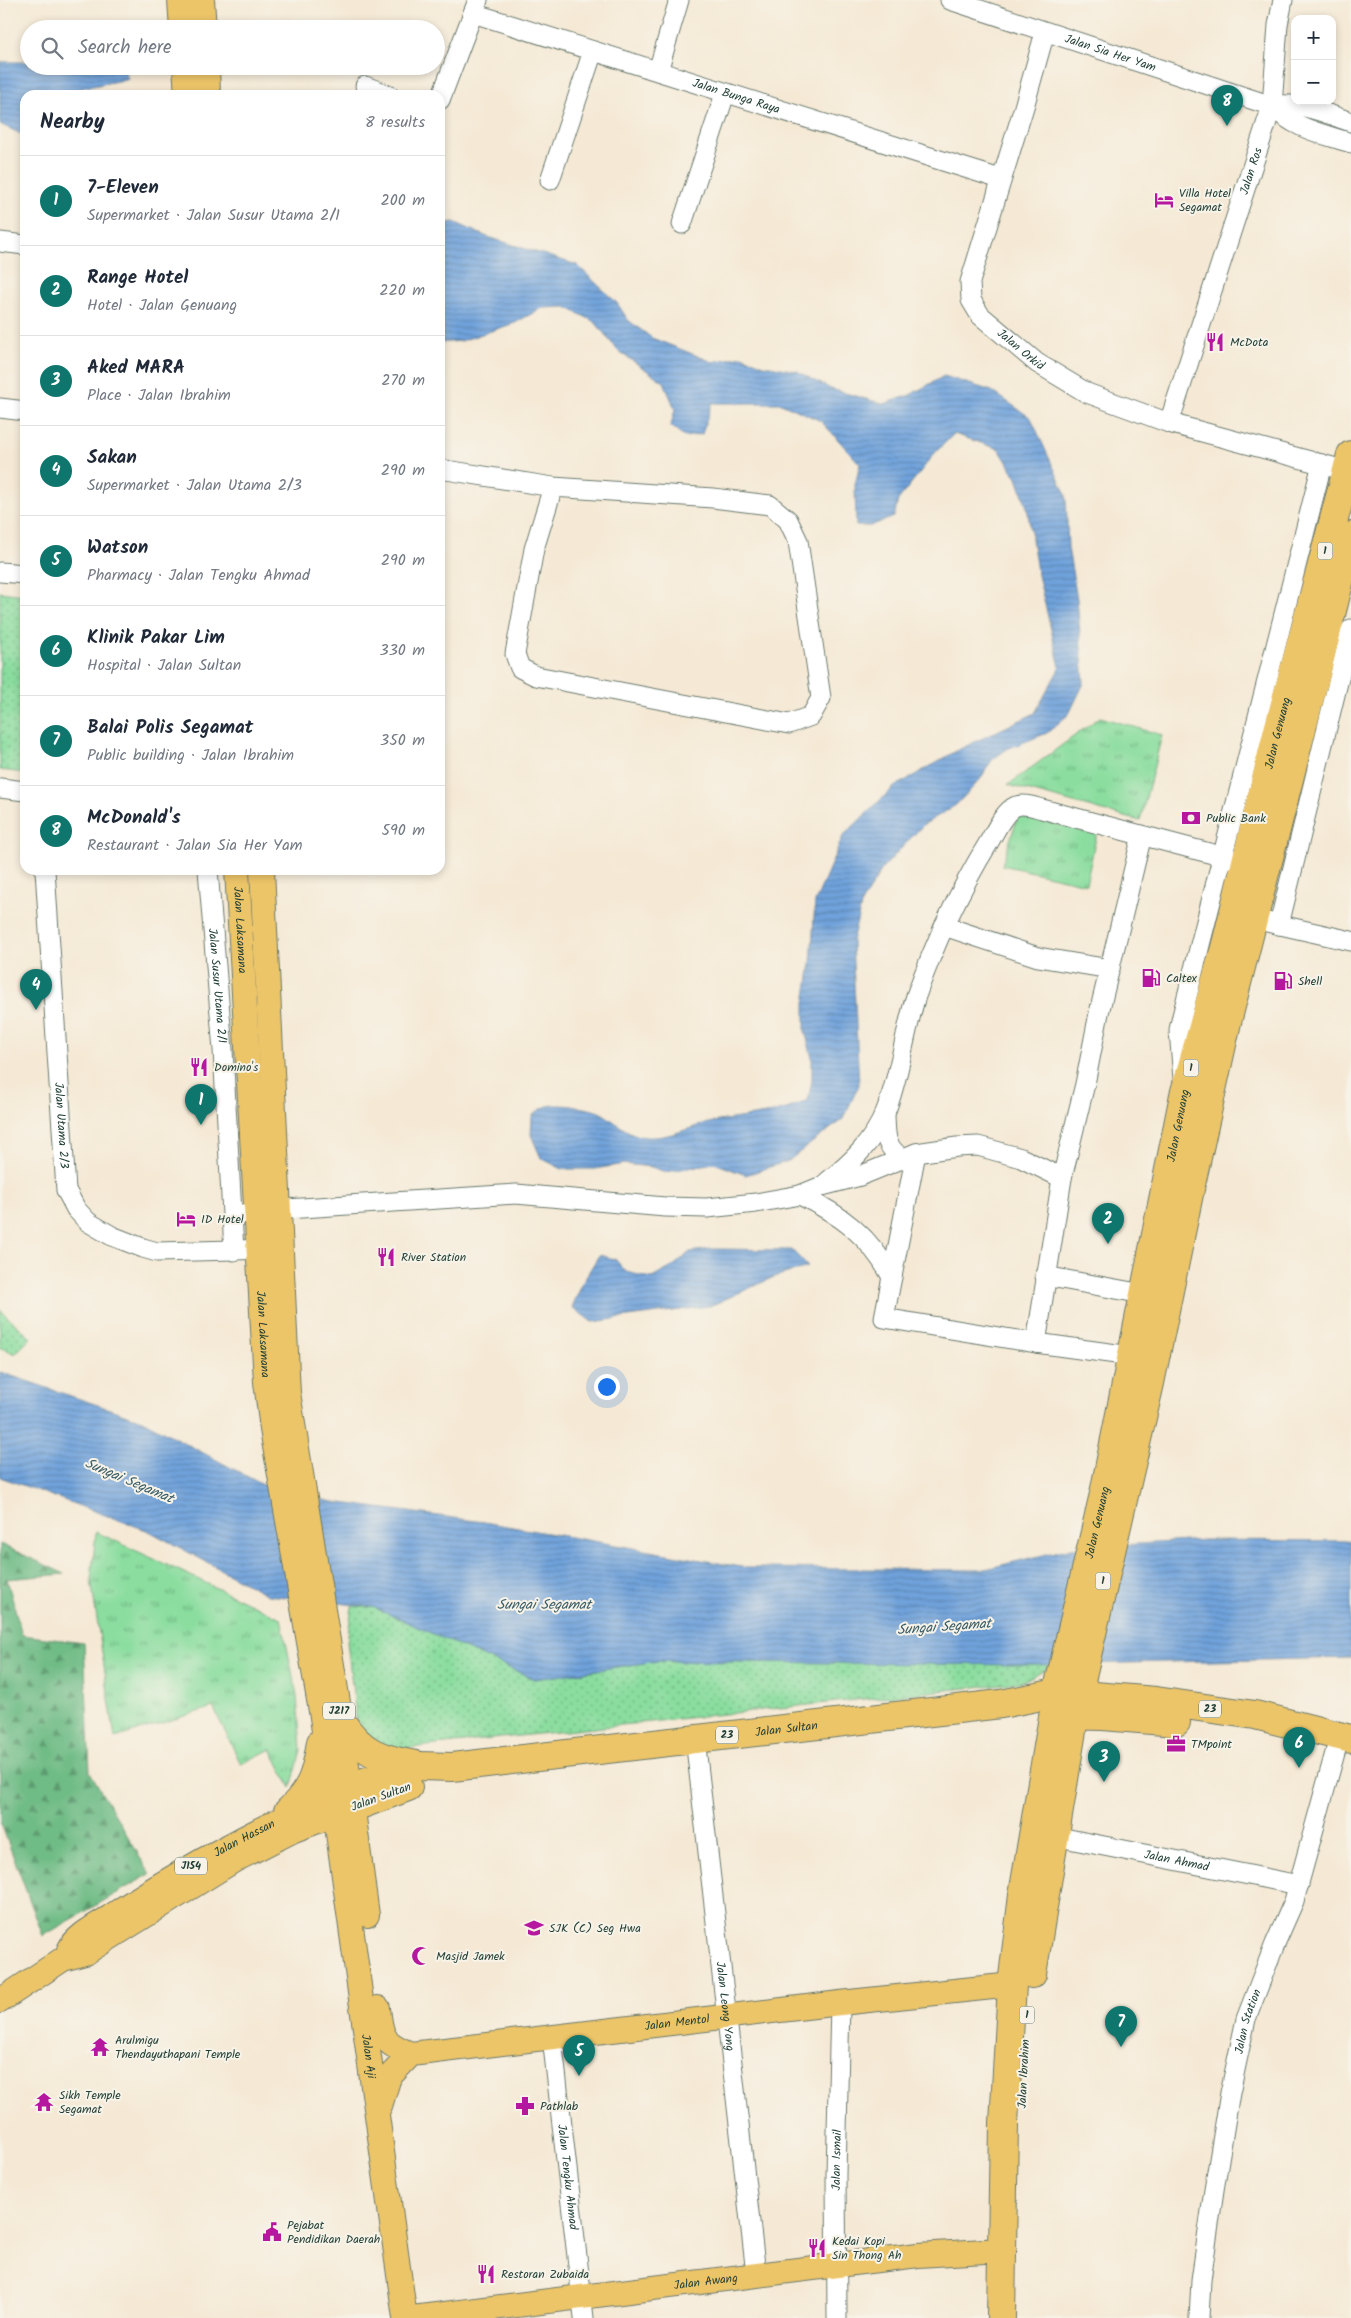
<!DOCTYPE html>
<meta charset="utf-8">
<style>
:root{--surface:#fff;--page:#f6f6f7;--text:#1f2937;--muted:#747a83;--line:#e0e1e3;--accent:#0f766e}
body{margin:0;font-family:Kalam,sans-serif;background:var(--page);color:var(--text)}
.controls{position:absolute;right:15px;top:15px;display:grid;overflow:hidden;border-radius:10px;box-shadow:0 2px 8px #0003}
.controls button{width:45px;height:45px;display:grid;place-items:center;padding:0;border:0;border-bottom:1px solid var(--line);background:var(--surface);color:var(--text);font:25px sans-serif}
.you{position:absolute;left:606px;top:1386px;width:18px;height:18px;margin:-12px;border:4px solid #fff;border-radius:50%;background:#1a73e8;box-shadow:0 0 0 8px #1a73e833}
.badge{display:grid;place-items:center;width:32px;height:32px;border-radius:50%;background:var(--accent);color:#fff;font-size:16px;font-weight:700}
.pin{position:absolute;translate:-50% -41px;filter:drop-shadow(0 1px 2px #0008)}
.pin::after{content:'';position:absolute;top:26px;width:18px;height:15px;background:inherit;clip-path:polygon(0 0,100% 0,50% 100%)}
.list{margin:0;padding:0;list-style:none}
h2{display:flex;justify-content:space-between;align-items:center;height:65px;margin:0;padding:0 20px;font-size:21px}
h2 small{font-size:16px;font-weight:400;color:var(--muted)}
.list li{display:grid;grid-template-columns:32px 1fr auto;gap:15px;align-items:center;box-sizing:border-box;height:90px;padding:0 20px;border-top:1px solid var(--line)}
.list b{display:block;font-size:19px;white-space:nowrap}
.list p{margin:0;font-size:16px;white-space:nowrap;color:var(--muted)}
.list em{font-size:16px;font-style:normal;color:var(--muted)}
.icon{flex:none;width:28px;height:28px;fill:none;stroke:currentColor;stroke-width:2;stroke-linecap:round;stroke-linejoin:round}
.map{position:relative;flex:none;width:1351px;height:2318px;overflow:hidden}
.search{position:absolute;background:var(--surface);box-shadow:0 2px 8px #0003;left:20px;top:20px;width:425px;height:55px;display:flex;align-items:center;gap:12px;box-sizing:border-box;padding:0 18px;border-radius:28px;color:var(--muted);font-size:19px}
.panel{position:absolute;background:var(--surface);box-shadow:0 2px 8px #0003;left:20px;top:90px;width:425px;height:785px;border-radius:15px}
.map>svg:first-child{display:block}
.grass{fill:url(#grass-tufts);stroke:#548d6a}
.forest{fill:url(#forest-firs);stroke:#477c5d}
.park{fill:url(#park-dots);stroke:#548d6a}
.water{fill:url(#water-rules);stroke:#487088}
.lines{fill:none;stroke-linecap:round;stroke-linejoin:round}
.minor-casing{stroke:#6a796c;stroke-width:21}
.major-casing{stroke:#6a796c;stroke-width:26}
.highway-casing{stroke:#6a796c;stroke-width:30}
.minor{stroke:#fff;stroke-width:19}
.major{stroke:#edc569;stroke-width:24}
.highway{stroke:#edc569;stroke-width:28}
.labels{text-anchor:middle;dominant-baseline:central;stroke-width:4;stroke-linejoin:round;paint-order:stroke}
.shield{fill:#f7f3e8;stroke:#60746a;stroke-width:1}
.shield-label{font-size:11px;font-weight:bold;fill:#1f3d34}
.street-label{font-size:12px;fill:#1f3d34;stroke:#f7f3e8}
.poi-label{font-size:12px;fill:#1f3d34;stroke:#f7f3e8;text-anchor:start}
.water-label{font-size:14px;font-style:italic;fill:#375b66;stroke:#f7f3e8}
</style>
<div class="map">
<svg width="1351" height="2318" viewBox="0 0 1351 2318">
<defs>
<pattern id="grass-tufts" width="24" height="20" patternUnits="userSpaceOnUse" patternTransform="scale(1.25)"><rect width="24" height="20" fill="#8add9f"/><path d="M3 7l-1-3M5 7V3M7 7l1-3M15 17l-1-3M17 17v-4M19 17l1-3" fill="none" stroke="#70b482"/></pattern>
<pattern id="forest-firs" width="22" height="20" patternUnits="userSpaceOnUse" patternTransform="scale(1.25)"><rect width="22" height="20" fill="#6fbc86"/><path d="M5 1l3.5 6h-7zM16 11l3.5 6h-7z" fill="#5b9a6e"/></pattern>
<pattern id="park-dots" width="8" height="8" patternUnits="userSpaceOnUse" patternTransform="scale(1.25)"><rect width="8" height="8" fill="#8add9f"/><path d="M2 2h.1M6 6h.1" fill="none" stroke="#70b482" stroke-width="1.8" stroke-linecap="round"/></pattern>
<pattern id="water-rules" width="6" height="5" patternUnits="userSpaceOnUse" patternTransform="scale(1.25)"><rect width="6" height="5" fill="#70a2db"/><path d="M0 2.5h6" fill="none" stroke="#5b85b2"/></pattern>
</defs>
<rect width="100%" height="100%" fill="#f7f3e8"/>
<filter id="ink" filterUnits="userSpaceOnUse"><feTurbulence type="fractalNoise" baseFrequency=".02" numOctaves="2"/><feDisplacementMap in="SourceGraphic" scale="10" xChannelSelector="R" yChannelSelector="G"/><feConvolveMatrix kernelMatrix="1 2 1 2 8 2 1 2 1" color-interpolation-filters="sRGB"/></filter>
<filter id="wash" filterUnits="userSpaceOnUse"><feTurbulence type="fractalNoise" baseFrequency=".0096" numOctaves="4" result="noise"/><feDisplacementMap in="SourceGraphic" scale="20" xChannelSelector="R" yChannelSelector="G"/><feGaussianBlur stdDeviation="1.12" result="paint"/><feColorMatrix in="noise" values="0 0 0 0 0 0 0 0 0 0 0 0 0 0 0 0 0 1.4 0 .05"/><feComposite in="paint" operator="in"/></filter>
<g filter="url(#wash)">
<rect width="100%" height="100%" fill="#f5e9d5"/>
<g class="grass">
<polygon points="1100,717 1162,735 1140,821 1008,785"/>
<polygon points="1018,816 1097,833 1086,884 1002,865"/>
<polygon points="96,1532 281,1618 297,1696 301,1750 291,1788 271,1749 241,1764 213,1707 115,1738 91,1580"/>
</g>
<polygon class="forest" points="0,1544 65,1574 7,1579 22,1635 84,1643 90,1772 150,1874 43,1936 0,1821"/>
<g class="park">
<polygon points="0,592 25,595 25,773 0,770"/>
<polygon points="0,1310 31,1338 15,1354 0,1347"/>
<polygon points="352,1606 373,1607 534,1679 657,1661 1031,1665 1056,1663 1022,1682 380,1751 371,1742 356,1718 347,1642"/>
</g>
<g class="water">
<path d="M0 62H29V66H124L128 79C94 85 60 95 25 95V136L0 124Z"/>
<path d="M454 222 485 236 577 265 617 303 628 320 652 338 713 362 742 356 764 365 797 371 831 389 884 404 910 395 944 376 992 391 1031 418 1066 495 1068 548 1077 599 1084 683 1069 714 1047 733 1007 749 992 760 979 781 956 805 923 825 882 869 862 902 852 941 859 1085 843 1119 788 1161 746 1175 714 1163 666 1172 651 1167 624 1164 595 1169H562L541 1158 531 1135 532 1116C536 1113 542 1107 548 1106 559 1103 594 1108 603 1114 618 1123 627 1135 646 1137 669 1139 691 1126 713 1122 745 1116 778 1116 808 1100L812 1080V1058L805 1031V1003L811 963 815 902 843 836 894 787 958 750 1035 713 1060 667 1037 571 1027 507 1017 478 999 449 954 434 935 453 898 500 894 517 870 526H856L855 485 860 464 821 421 781 403H712L702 434 685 437 671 426 675 409 664 382 618 351 595 322 566 307 542 308 515 323 461 341 440 343V224Z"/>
<polygon points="711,1249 792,1250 808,1267 774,1277 710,1306 592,1322 572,1307 585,1278 599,1255 615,1259 626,1272 652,1278 672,1267 690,1252"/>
<polygon points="0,1372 142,1420 265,1486 333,1502 484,1522 747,1568 981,1570 1072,1548 1204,1540 1351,1541 1351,1658 1031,1665 658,1661 534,1679 373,1607 268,1595 149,1531 0,1477"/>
</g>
</g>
<g filter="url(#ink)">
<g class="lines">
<g class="minor-casing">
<g id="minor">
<path id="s1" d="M950 0 1272 106C1295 129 1320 133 1351 143"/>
<path id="s2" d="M473 13 1000 179"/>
<path id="s3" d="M1045 32 1024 107 970 282 971 300 980 315 1037 363 1087 393 1169 423 1347 471"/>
<polyline points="658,71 679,0"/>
<polyline points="365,86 389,95"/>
<polyline points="440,100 478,0"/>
<path d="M1272 106C1300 101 1324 113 1351 122"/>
<polyline points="550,180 593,51"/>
<polyline points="682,224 725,94"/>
<polyline points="0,242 25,245"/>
<polyline points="0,408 25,411"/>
<path id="s4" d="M1169 423 1272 106 1278 25 1283 0"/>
<polyline points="440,469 553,487 713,498 770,505 788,520 798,541 821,698 811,716 789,724 536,676 520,668 515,654 534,549 553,487"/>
<polyline points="0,572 25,574"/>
<polyline points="0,788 25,791"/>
<path id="s5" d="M45 870 66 1190 76 1209 88 1222 112 1236 143 1248 157 1252 271 1249"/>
<path id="s6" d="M208 870 223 1050 234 1251"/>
<polyline points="1267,922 1351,941"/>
<polyline points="1279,925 1351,629"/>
<polyline points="944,926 1038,957 1110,969"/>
<polyline points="1183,1079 1179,1030 1182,1016 1322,464"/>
<path d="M885 1115C886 1135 884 1146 902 1158"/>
<polyline points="916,1153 884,1318 1036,1343 1131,1356"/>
<path d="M827 1182C851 1163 873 1142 885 1113 900 1076 904 1034 916 996 935 942 959 891 989 842 995 832 1004 811 1016 806 1024 803 1034 807 1042 809L1247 863"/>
<path d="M800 1195C843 1216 868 1235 892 1277"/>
<polyline points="232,1216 256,1211 516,1194 665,1207 707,1208 756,1203 800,1195 822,1186 860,1176 916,1153 957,1147 978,1146 1021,1158 1062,1178"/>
<polyline points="1045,1276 1143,1294"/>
<polyline points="1036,1343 1062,1178 1085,1084 1099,1013 1142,835"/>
<path id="s7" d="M695 1738 756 2274"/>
<path id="s8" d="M1054 1836 1299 1885"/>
<path id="s9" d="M552 2037 584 2318"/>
<path id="s10" d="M837 2318 836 2175 840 2003"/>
<path id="s11" d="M1199 2318 1201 2280 1214 2190 1230 2093 1246 2019 1275 1944 1294 1901 1340 1735"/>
</g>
</g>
<g class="major-casing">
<g id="major">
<polyline points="180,0 182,29"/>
<polyline points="202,0 204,29"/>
<polyline points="185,66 187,95"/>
<polyline points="207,66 208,95"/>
<path id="s12" d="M237 870 266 1382 272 1429 322 1717 405 2318"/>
<polyline points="262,870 288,1393 341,1721 367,1915"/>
<path d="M286 1811C310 1788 314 1775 319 1742"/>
<path id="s13" d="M69 1950C77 1935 96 1926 110 1917 181 1869 256 1830 333 1794"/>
<polyline points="0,2001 63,1959 85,1953 233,1861 294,1830 336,1814"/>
<path d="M378 2008C381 2037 383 2043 411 2054"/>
<path id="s14" d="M380 2106 389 2077 411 2054 840 2003 1012 1985"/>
<path id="s15" d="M412 2318 918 2255 1002 2250"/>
</g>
</g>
<g class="highway-casing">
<g id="highway">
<polyline points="1057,1715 1103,1716 1176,1722"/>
<path d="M341 1721C361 1753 381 1759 416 1765"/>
<path id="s16" d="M333 1794 364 1782 420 1766 452 1767 1001 1704 1057 1693 1156 1701 1255 1715 1351 1739"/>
<polyline points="336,1814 408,1787"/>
<polyline points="1032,1974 1078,1694 1150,1383 1190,1189 1227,1022 1351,536"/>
<path id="s17" d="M1001 2318 1004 2123 1012 1985 1023 1895 1057 1693 1104 1494 1184 1095 1226 944 1277 734 1351 455"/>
</g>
</g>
<use href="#minor" class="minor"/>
<use href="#major" class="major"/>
<use href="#highway" class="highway"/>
</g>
</g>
<defs>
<g id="hotel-bare" transform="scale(1.5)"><path d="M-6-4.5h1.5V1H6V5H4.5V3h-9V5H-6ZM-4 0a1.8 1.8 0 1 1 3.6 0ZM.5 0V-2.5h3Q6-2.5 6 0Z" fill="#b5179e" stroke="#f7f3e8" stroke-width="2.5" paint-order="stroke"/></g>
<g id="restaurant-bare" transform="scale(1.5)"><path d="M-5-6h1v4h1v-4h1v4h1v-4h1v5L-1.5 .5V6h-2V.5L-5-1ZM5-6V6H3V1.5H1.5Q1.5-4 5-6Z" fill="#b5179e" stroke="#f7f3e8" stroke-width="2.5" paint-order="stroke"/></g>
<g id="bank-bare" transform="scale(1.5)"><path d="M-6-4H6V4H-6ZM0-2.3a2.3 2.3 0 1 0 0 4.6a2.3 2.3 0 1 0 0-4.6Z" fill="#b5179e" stroke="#f7f3e8" stroke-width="2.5" paint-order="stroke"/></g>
<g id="fuel-bare" transform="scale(1.5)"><path d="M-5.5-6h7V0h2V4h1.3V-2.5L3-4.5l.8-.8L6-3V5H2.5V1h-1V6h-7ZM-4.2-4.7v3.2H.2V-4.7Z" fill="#b5179e" stroke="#f7f3e8" stroke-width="2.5" paint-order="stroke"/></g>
<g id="office-bare" transform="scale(1.5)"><path d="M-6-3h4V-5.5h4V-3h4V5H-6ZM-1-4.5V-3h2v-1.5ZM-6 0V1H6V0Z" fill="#b5179e" stroke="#f7f3e8" stroke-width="2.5" paint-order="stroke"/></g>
<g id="school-bare" transform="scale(1.5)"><path d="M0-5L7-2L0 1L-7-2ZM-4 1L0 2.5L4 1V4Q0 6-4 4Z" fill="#b5179e" stroke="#f7f3e8" stroke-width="2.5" paint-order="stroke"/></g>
<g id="mosque-bare" transform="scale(1.5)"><path d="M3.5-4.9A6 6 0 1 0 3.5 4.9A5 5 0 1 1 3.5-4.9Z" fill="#b5179e" stroke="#f7f3e8" stroke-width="2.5" paint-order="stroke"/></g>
<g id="temple-bare" transform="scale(1.5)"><path d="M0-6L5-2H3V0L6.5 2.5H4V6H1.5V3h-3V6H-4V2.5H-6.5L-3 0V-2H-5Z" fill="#b5179e" stroke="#f7f3e8" stroke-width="2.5" paint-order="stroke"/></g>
<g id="pharmacy-bare" transform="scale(1.5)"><path d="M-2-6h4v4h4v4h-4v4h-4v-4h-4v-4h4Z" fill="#b5179e" stroke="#f7f3e8" stroke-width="2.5" paint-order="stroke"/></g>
<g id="civic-bare" transform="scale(1.5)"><path d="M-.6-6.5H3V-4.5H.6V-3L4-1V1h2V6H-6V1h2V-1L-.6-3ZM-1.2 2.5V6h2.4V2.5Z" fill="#b5179e" stroke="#f7f3e8" stroke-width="2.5" paint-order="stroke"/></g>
</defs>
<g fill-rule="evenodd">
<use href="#hotel-bare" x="1164" y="200"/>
<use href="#restaurant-bare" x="1215" y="342"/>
<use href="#bank-bare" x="1191" y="818"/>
<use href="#fuel-bare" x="1151" y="978"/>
<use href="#fuel-bare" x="1283" y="981"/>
<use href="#restaurant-bare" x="199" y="1067"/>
<use href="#hotel-bare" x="186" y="1219"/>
<use href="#restaurant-bare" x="386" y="1257"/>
<use href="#office-bare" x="1176" y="1744"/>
<use href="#school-bare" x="534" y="1928"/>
<use href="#mosque-bare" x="421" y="1956"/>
<use href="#temple-bare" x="100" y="2047"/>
<use href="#temple-bare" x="44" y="2102"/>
<use href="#pharmacy-bare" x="525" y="2106"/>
<use href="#civic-bare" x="272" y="2232"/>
<use href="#restaurant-bare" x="817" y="2248"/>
<use href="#restaurant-bare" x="486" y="2274"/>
</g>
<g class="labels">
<g class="shield">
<rect x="1317.5" y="542.5" width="15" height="17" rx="4"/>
<rect x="1183.5" y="1059.5" width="15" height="17" rx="4"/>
<rect x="1095.5" y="1572.5" width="15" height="17" rx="4"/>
<rect x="1199" y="1700.5" width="22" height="17" rx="4"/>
<rect x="323" y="1702.5" width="32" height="17" rx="4"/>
<rect x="716" y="1726.5" width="22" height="17" rx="4"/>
<rect x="175" y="1857.5" width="32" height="17" rx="4"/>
<rect x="1019.5" y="2006.5" width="15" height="17" rx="4"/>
</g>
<g class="shield-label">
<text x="1325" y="551">1</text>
<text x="1191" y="1068">1</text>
<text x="1103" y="1581">1</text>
<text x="1210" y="1709">23</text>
<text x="339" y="1711">J217</text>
<text x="727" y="1735">23</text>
<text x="191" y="1866">J154</text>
<text x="1027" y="2015">1</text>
</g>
<g class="street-label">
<text stroke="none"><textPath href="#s1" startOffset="169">Jalan Sia Her Yam</textPath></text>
<text stroke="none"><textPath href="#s2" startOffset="276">Jalan Bunga Raya</textPath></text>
<text stroke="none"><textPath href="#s4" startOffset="265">Jalan Ros</textPath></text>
<text stroke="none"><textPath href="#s3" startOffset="350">Jalan Orkid</textPath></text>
<text stroke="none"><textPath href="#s17" startOffset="1614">Jalan Genuang</textPath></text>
<text stroke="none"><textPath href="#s12" startOffset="60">Jalan Laksamana</textPath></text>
<text stroke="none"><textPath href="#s6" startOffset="116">Jalan Susur Utama 2/1</textPath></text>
<text stroke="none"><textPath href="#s17" startOffset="1209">Jalan Genuang</textPath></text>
<text stroke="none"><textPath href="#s5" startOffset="256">Jalan Utama 2/3</textPath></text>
<text stroke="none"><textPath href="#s12" startOffset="465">Jalan Laksamana</textPath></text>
<text stroke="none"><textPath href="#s17" startOffset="804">Jalan Genuang</textPath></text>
<text stroke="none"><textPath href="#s16" startOffset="460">Jalan Sultan</textPath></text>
<text transform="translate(381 1797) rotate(-20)">Jalan Sultan</text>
<text stroke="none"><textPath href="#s13" startOffset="209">Jalan Hassan</textPath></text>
<text stroke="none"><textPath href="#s8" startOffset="125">Jalan Ahmad</textPath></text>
<text stroke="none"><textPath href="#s7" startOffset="270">Jalan Leong Yong</textPath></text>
<text stroke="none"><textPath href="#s11" startOffset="301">Jalan Station</textPath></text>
<text stroke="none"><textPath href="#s14" startOffset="330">Jalan Mentol</textPath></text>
<text stroke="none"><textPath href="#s12" startOffset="1195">Jalan Aji</textPath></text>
<text transform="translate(1024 2074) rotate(-87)">Jalan Ibrahim</text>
<text stroke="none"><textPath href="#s10" startOffset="158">Jalan Ismail</textPath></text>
<text stroke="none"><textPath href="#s9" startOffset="141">Jalan Tengku Ahmad</textPath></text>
<text stroke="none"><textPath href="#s15" startOffset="296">Jalan Awang</textPath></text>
</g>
<g class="poi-label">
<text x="1179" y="193">Villa Hotel<tspan x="1179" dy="14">Segamat</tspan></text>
<text x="1230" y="342">McDota</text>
<text x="1206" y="818">Public Bank</text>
<text x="1166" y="978">Caltex</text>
<text x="1298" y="981">Shell</text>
<text x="214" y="1067">Domino's</text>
<text x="201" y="1219">ID Hotel</text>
<text x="401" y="1257">River Station</text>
<text x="1191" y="1744">TMpoint</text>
<text x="549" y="1928">SJK (C) Seg Hwa</text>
<text x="436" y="1956">Masjid Jamek</text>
<text x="115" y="2040">Arulmigu<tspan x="115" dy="14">Thendayuthapani Temple</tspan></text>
<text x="59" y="2095">Sikh Temple<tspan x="59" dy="14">Segamat</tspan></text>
<text x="540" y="2106">Pathlab</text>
<text x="287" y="2225">Pejabat<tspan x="287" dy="14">Pendidikan Daerah</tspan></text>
<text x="832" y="2241">Kedai Kopi<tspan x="832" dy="14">Sin Thong Ah</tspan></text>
<text x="501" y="2274">Restoran Zubaida</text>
</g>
<g class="water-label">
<text transform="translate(129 1481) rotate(23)">Sungai Segamat</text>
<text x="544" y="1605">Sungai Segamat</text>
<text transform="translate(944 1627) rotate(-4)">Sungai Segamat</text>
</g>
</g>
</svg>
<div class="controls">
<button>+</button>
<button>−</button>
</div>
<div class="you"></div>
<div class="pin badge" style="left:201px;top:1125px">1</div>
<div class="pin badge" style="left:1108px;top:1244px">2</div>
<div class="pin badge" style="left:1104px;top:1782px">3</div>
<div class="pin badge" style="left:36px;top:1010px">4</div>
<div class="pin badge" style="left:579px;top:2076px">5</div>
<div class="pin badge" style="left:1299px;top:1768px">6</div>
<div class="pin badge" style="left:1121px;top:2047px">7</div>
<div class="pin badge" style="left:1227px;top:126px">8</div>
<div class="search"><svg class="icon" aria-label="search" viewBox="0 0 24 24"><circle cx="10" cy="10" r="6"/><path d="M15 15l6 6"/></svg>Search here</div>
<section class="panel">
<h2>Nearby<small>8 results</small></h2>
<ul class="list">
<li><span class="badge">1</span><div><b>7-Eleven</b><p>Supermarket · Jalan Susur Utama 2/1</p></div><em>200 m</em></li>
<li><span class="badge">2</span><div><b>Range Hotel</b><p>Hotel · Jalan Genuang</p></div><em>220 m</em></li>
<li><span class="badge">3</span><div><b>Aked MARA</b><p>Place · Jalan Ibrahim</p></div><em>270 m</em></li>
<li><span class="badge">4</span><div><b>Sakan</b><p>Supermarket · Jalan Utama 2/3</p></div><em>290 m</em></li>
<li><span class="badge">5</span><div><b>Watson</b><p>Pharmacy · Jalan Tengku Ahmad</p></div><em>290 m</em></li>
<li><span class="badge">6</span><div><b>Klinik Pakar Lim</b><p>Hospital · Jalan Sultan</p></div><em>330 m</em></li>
<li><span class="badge">7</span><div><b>Balai Polis Segamat</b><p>Public building · Jalan Ibrahim</p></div><em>350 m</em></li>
<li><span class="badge">8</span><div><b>McDonald's</b><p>Restaurant · Jalan Sia Her Yam</p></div><em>590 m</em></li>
</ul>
</section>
</div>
